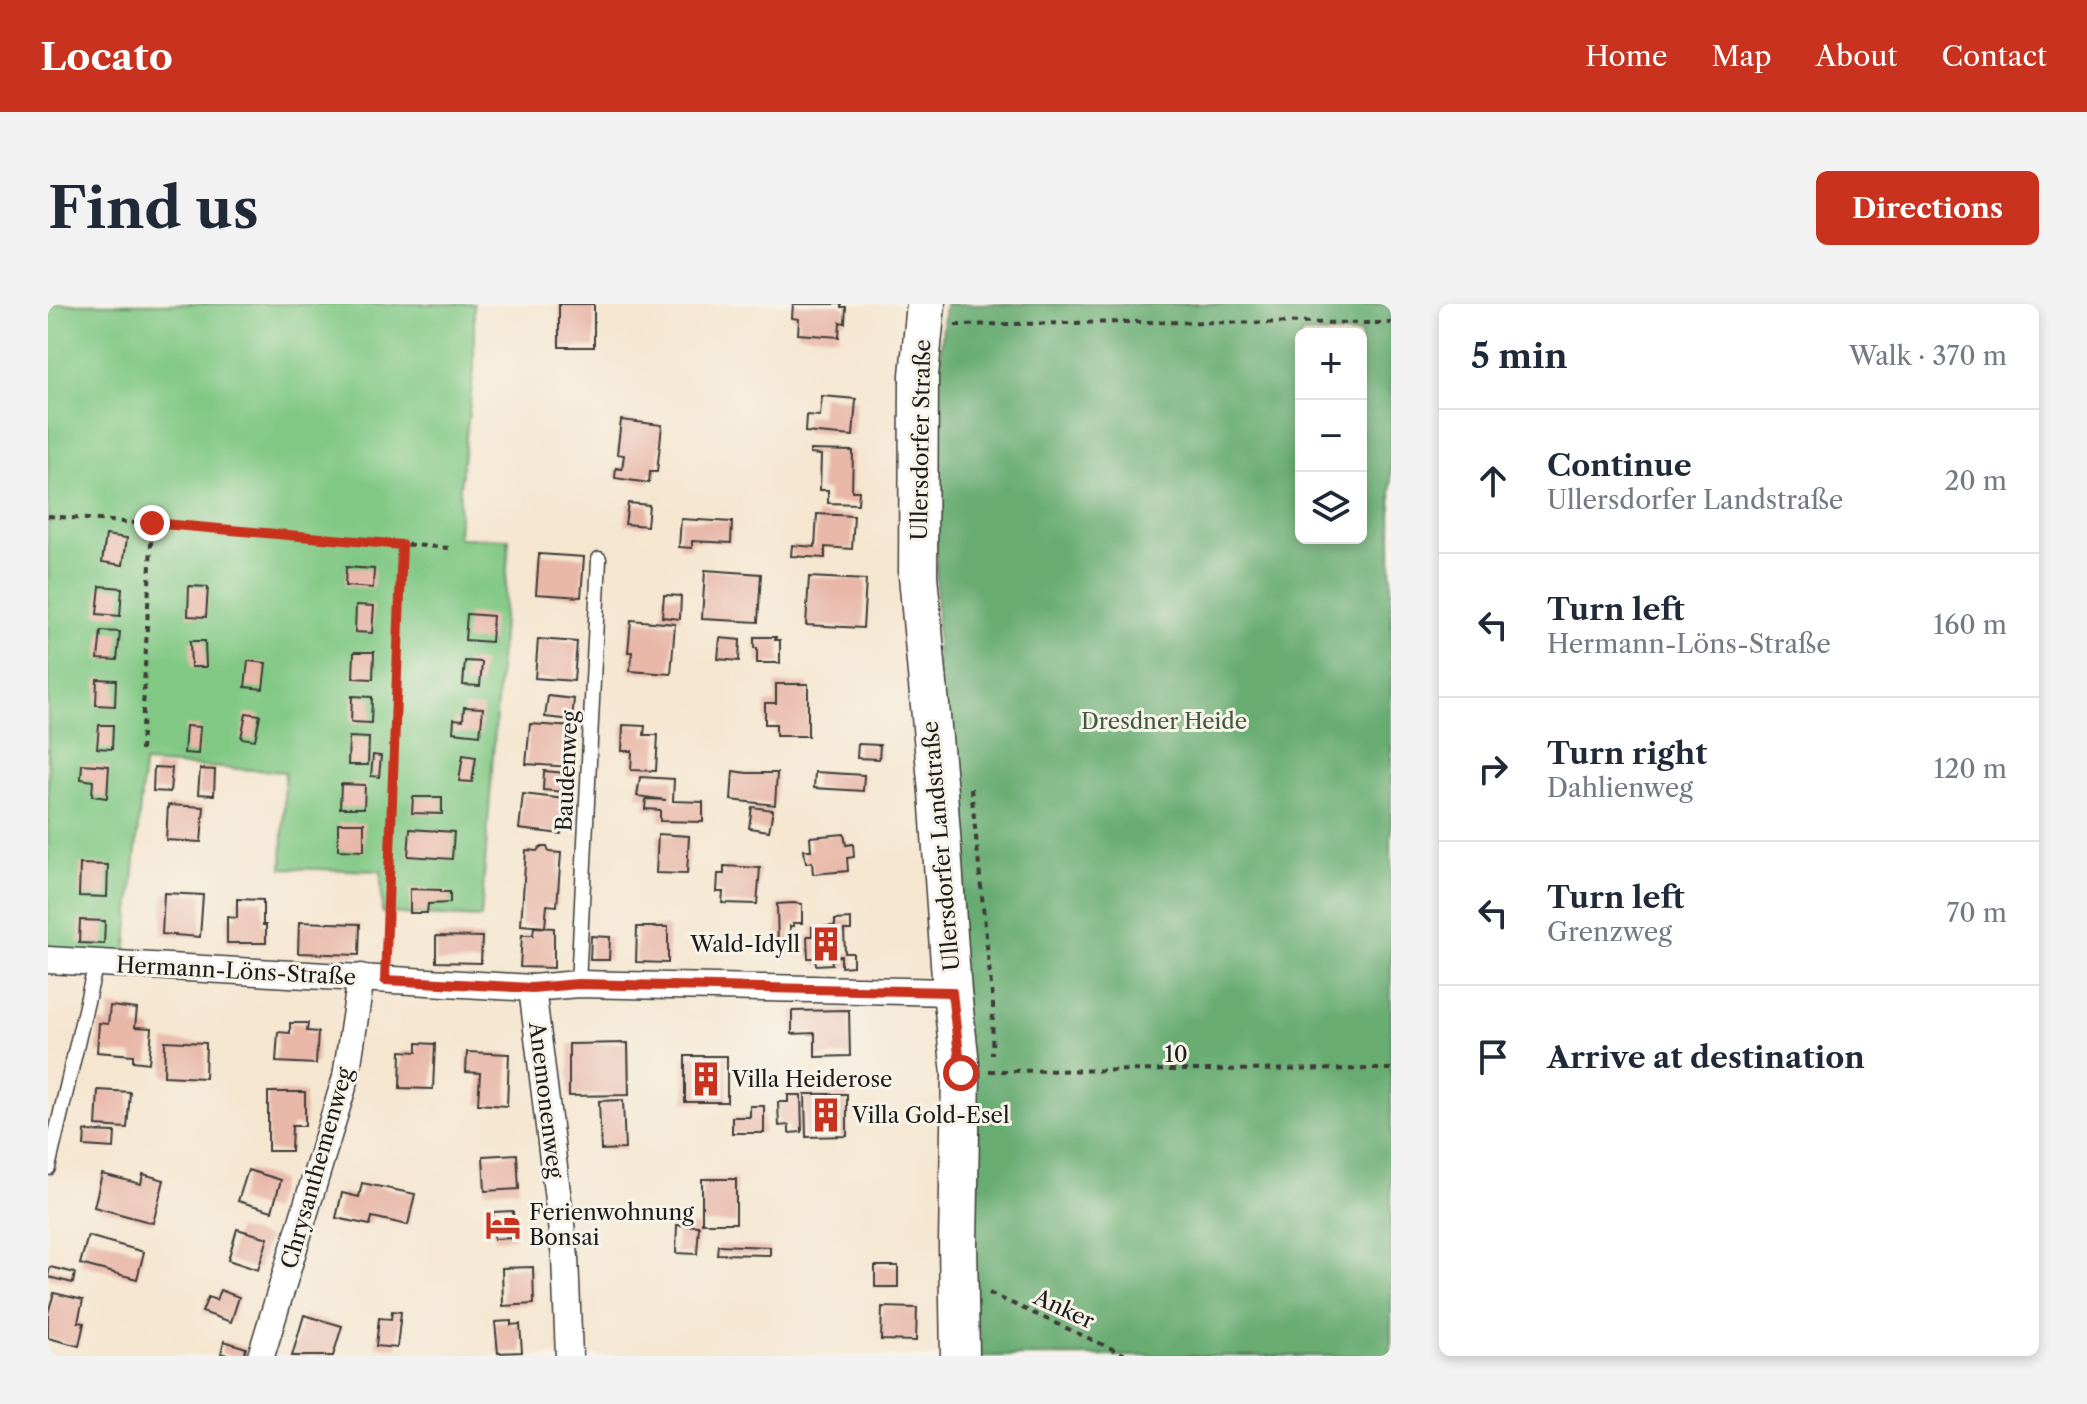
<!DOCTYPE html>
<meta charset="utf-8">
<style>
:root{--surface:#fff;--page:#f2f2f3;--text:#1f2937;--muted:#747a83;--line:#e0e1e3;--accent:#c8321e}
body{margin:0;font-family:"Libre Caslon Text",serif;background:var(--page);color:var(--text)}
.controls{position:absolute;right:24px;top:24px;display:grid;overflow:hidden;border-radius:12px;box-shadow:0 4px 12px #0003}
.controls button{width:72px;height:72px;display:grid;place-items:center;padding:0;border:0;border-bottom:2px solid var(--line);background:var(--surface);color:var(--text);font:40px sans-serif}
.stop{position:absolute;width:24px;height:24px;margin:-18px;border:6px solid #c8321e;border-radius:50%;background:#fff}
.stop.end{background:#c8321e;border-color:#fff;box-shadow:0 2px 8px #0008}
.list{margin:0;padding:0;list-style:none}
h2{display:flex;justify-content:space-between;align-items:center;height:104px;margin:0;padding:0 32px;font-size:34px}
h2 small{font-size:26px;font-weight:400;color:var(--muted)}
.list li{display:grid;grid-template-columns:52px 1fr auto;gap:24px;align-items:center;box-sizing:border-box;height:144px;padding:0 32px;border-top:2px solid var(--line)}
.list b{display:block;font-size:30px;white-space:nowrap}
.list p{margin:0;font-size:26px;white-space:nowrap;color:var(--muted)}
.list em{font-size:26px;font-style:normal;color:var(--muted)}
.icon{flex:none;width:44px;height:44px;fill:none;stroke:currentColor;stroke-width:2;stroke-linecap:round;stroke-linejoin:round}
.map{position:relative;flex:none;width:1343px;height:1052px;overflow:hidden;border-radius:12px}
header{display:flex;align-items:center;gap:48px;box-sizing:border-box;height:112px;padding:0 40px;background:var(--accent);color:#fff}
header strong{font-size:38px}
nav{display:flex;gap:44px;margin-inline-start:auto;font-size:28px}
.intro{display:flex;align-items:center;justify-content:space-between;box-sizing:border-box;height:192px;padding:0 48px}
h1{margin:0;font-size:56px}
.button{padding:20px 36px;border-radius:12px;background:var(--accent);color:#fff;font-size:28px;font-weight:700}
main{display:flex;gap:48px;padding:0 48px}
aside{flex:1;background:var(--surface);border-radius:12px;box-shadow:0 4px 12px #0003}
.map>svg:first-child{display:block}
.green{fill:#80c884;stroke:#4e7250;stroke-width:2}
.forest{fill:#68ac72;stroke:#426447;stroke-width:2;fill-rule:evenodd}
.building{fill:#e8b7a8}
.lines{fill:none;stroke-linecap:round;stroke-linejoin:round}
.lane-casing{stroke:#3d3a37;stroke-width:17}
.street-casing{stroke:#3d3a37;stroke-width:29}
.secondary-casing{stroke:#3d3a37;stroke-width:41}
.path{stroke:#3d3a37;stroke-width:4;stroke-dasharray:6 6;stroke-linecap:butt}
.lane{stroke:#fff;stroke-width:14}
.street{stroke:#fff;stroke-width:26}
.secondary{stroke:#fff;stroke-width:38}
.route{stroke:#c8321e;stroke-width:10}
.labels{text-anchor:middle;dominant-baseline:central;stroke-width:6;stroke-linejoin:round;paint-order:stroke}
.street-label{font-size:22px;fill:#1c1c1c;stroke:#f7f3e8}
.park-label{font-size:22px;fill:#3f5840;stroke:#f7f3e8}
.poi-label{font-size:22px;fill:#1c1c1c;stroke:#f7f3e8;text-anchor:start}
</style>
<header>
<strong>Locato</strong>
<nav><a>Home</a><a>Map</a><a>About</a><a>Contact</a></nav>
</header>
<div class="intro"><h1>Find us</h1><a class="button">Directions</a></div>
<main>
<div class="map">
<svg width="1343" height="1052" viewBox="0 0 1343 1052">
<rect width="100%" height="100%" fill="#f7f3e8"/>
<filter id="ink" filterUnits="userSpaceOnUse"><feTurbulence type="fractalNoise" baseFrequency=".0125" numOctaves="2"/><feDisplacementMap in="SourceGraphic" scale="16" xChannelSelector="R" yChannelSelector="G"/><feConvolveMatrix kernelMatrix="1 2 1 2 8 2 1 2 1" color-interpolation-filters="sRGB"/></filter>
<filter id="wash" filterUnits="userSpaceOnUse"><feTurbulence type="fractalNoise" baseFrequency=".006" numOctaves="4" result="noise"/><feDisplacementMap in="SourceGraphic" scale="32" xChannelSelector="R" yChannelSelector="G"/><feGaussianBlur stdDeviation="1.8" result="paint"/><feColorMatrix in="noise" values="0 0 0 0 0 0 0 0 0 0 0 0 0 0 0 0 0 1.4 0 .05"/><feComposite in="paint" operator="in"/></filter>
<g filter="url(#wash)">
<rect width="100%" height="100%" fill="#f5e6d0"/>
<polygon class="green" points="0,0 426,0 426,65 412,184 410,234 461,235 433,614 334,609 333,567 234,564 237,468 96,459 77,662 0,656"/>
<path class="forest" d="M897 0H1343V1052H913L890 488 887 110ZM1253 30H1313V234H1253Z"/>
<g id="blocks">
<g class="building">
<rect x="511" y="0" width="35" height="43"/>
<polygon points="745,0 793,0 793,3 798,3 797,19 792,18 791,33 750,30 751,15 744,14"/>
<polygon points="774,92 808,95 805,132 757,128 758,111 772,112"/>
<polygon points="573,116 614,121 609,168 602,168 601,179 567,174 568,164 574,165 576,151 569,150"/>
<polygon points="762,146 805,147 804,187 811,187 810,200 780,199 780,186 772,186 773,151 762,150"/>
<polygon points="580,199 601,201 599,222 577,220"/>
<polygon points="769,210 806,212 804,245 777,243 777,254 743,252 744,241 767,243"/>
<polygon points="633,215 684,218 683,239 644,237 644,244 631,243"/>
<polygon points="58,231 79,234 75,261 54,258"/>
<polygon points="491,250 536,253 533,293 488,290"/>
<polygon points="298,263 326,265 325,284 297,282"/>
<polygon points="657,266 713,270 710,318 654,315"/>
<polygon points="761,273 818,276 815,324 758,321"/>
<polygon points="52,282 74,284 72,312 49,310"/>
<polygon points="141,282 160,283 158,313 140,312"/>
<polygon points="616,291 633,292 632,315 614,313"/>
<polygon points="308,301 326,302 324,329 307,328"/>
<polygon points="419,310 445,312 443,338 417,336"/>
<polygon points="583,316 627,320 623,370 582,367 584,348 580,348"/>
<polygon points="53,327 72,328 69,356 50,355"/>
<polygon points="706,333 728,333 727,336 732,336 732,359 709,359 709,344 706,344"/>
<polygon points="672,334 692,336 691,357 670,355"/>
<polygon points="490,335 529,338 526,377 487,374"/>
<polygon points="142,337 157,337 158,363 143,363"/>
<polygon points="306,348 326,348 325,375 305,374"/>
<polygon points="200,357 218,359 215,385 197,383"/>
<polygon points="417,357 434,358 432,382 415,381"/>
<polygon points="49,375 68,376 67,402 48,401"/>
<polygon points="728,380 760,380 760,432 728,432 728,420 717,420 717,399 728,399"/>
<polygon points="304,392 324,393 323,419 303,418"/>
<polygon points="500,392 526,395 524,416 497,413"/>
<polygon points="416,403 435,404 432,431 405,428 406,415 415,416"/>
<polygon points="198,409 212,411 207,436 193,434"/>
<polygon points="482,420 526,423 523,463 478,460"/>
<polygon points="51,421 65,421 64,445 49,444"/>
<polygon points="575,421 597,422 596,431 610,431 608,467 583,466 584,447 574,447"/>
<polygon points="138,422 152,423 150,450 136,449"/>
<polygon points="301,433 321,434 320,461 300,461"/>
<polygon points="810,440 832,441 831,455 809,454"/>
<polygon points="325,451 333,452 331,473 323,472"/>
<polygon points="415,451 428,453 424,478 411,477"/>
<polygon points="34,460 61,462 59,494 44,492 45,477 33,475"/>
<polygon points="106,463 124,464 122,488 105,487"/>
<polygon points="152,465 167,466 166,491 150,490"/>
<polygon points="496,467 517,469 516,488 495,486"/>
<polygon points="685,467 699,469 729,469 727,501 683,496"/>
<polygon points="767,468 816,471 815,487 766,484"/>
<polygon points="592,473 626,475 625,497 655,498 655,518 612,517 612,506 597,505 598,495 618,496 589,492"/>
<polygon points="293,480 317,481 316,504 292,504"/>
<polygon points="475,490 517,495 513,530 471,525"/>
<polygon points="365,493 394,493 394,510 364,509"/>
<polygon points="120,501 156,503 153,538 118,536"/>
<polygon points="704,503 725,506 721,527 701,524"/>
<polygon points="290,519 316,519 316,547 290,546"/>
<polygon points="362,525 406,528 404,555 360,552"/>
<polygon points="610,530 641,532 639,570 608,569"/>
<polygon points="796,530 798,541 805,540 806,553 799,554 800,567 765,570 764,558 758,559 756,546 763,546 762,533"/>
<polygon points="492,543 499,543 501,548 513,549 509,602 499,601 497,623 473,621 478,546 489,547"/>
<polygon points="32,560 60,561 59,593 31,592"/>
<polygon points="676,562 712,564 709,600 674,599 675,588 669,588 670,570 676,570"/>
<polygon points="362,585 393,586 393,588 402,588 402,599 380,600 379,609 362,609"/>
<polygon points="116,589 155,591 152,633 114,630"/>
<polygon points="189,595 215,596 215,621 218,621 218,639 179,639 179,613 189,614"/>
<polygon points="745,599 754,600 754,619 745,619 746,622 742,622 743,647 730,648 729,600"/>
<polygon points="803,615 803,626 796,626 797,649 805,649 805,662 793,663 793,652 783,653 784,660 768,661 767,654 760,654 759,632 764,632 764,623 787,622 787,616"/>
<polygon points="32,616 57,617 56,640 31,639"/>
<polygon points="251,618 312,620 311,651 250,649"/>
<polygon points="486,623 506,624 506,664 472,663 474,631 485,631"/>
<polygon points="589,623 620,623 620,659 588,658"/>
<polygon points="388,632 434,633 433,659 388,658"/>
<polygon points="543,632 562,633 561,656 542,656"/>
<polygon points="62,702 89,705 87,723 104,724 101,759 85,757 85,751 49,748 51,719 60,720"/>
<polygon points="801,706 802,752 767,753 767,729 744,730 744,707"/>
<polygon points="242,719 260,719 259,727 270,728 268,760 228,758 230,728 242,729"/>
<polygon points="117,737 158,739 157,774 116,772"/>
<polygon points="369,739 387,740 385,785 352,784 353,747 369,748"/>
<polygon points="580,739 581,791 521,792 521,740"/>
<polygon points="419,748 461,750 459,802 430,800 432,769 418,768"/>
<rect x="637" y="752" width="42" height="46"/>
<polygon points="50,786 82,788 79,824 48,822"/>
<polygon points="220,788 257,788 257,822 244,822 243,847 220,847"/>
<polygon points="757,790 799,790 799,832 758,833"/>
<polygon points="740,791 753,791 754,828 741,829 741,821 731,822 730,798 740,798"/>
<polygon points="575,796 577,845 553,846 551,797"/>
<polygon points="702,802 716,802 716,829 684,829 684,813 702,813"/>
<polygon points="37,827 67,828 66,844 36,842"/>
<polygon points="469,850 471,885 437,887 435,852"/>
<polygon points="200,866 233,876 224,907 190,897"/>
<polygon points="54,870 93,880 95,870 116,876 105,919 46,903"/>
<rect x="654" y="875" width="34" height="44"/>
<polygon points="314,879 367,890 360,921 324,913 322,921 288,914 294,889 311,893"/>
<polygon points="465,907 466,934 446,935 445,908"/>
<polygon points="629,921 651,922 649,950 628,949"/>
<polygon points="189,925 220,934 210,966 180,956"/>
<polygon points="40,932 96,948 89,975 32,960"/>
<polygon points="670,941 722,943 722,951 669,950"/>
<rect x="827" y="962" width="23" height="21"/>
<polygon points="2,963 27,969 25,979 0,973"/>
<polygon points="485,963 486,1000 455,1002 454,964"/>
<polygon points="172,986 191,993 183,1018 154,1008 160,993 168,996"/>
<polygon points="6,989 35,996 30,1018 36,1019 31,1042 0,1034 0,1009"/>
<polygon points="834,1003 869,1004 868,1037 833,1036"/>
<polygon points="344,1007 353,1008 349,1044 328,1042 331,1014 343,1015"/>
<polygon points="256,1011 294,1022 285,1052 244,1052"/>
<polygon points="463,1017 463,1021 472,1020 474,1048 450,1049 447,1018"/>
<polygon points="176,1037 198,1044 196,1052 183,1052 173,1049"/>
</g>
</g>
</g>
<g filter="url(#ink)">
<use href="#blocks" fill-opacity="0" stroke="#3d3a37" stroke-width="2"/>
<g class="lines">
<g class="lane-casing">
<g id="lane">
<polyline points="530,680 551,255"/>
<polyline points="0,864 48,659"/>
</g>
</g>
<g class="street-casing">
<g id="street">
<polyline points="0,656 484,684 530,680 904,688"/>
<polyline points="484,684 517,953 521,1052"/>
<polyline points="213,1052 298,773 313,673"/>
</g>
</g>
<g class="secondary-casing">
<polyline id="secondary" points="878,0 871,71 870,272 890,488 904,688 913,769 910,941 912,1052"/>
</g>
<g class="path">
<polyline points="907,21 1079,18 1343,19"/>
<polyline points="0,212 402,244"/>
<polyline points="93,447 104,219"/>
<polyline points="923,484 945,701 944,750"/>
<polyline points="338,651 354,241"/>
<polyline points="941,767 1343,765"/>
<polyline points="941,989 1080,1052"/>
</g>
<use href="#lane" class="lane"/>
<use href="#street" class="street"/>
<use href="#secondary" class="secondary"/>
</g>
</g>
<g class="lines" filter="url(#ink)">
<polyline class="route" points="104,219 354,241 337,676 484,684 530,680 904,688 913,769"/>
</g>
<defs>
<g id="building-bare" transform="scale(2.76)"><path d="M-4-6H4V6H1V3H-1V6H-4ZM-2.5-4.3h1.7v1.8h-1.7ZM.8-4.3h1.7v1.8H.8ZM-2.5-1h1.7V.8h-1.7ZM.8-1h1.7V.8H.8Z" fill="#c8321e" stroke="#f7f3e8" stroke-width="2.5" paint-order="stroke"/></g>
<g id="hotel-bare" transform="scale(2.76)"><path d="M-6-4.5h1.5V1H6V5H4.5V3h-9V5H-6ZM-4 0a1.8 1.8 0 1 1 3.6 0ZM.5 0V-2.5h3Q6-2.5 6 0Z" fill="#c8321e" stroke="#f7f3e8" stroke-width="2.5" paint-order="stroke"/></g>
</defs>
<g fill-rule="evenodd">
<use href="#building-bare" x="778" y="640"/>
<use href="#building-bare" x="658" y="775"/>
<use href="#building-bare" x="778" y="811"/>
<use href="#hotel-bare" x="455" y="921"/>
</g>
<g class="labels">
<g class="street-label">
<text transform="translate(873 136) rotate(-89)">Ullersdorfer Straße</text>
<text transform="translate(519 467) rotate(-87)">Baudenweg</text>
<text transform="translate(893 542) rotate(-95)">Ullersdorfer Landstraße</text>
<text transform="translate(188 667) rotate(3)">Hermann-Löns-Straße</text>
<text x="1128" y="750">10</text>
<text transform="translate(498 796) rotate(83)">Anemonenweg</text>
<text transform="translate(269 864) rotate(-74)">Chrysanthemenweg</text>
<text transform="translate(1016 1005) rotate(25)">Anker</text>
</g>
<g class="park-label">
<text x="1116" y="417">Dresdner Heide</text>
</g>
<g class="poi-label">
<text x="752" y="640" text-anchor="end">Wald-Idyll</text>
<text x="684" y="775">Villa Heiderose</text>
<text x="804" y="811">Villa Gold-Esel</text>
<text x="481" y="908">Ferienwohnung<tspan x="481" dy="25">Bonsai</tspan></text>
</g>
</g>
</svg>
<div class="controls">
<button>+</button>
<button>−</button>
<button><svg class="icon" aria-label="layers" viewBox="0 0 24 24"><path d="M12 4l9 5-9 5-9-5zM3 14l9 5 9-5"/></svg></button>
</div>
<div class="stop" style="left:913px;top:769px"></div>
<div class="stop end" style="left:104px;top:219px"></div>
</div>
<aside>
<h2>5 min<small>Walk · 370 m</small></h2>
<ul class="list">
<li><svg class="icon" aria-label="ahead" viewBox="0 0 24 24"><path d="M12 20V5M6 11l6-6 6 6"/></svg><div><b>Continue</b><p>Ullersdorfer Landstraße</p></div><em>20 m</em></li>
<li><svg class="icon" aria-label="left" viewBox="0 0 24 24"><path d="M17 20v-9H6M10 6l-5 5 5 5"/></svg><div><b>Turn left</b><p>Hermann-Löns-Straße</p></div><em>160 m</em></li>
<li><svg class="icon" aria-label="right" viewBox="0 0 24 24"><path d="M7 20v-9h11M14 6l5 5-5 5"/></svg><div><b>Turn right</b><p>Dahlienweg</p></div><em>120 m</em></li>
<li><svg class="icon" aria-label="left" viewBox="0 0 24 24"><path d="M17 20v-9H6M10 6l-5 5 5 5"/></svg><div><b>Turn left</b><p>Grenzweg</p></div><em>70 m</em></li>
<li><svg class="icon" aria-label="arrive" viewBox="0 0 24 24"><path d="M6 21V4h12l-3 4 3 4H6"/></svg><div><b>Arrive at destination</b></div></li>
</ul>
</aside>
</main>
